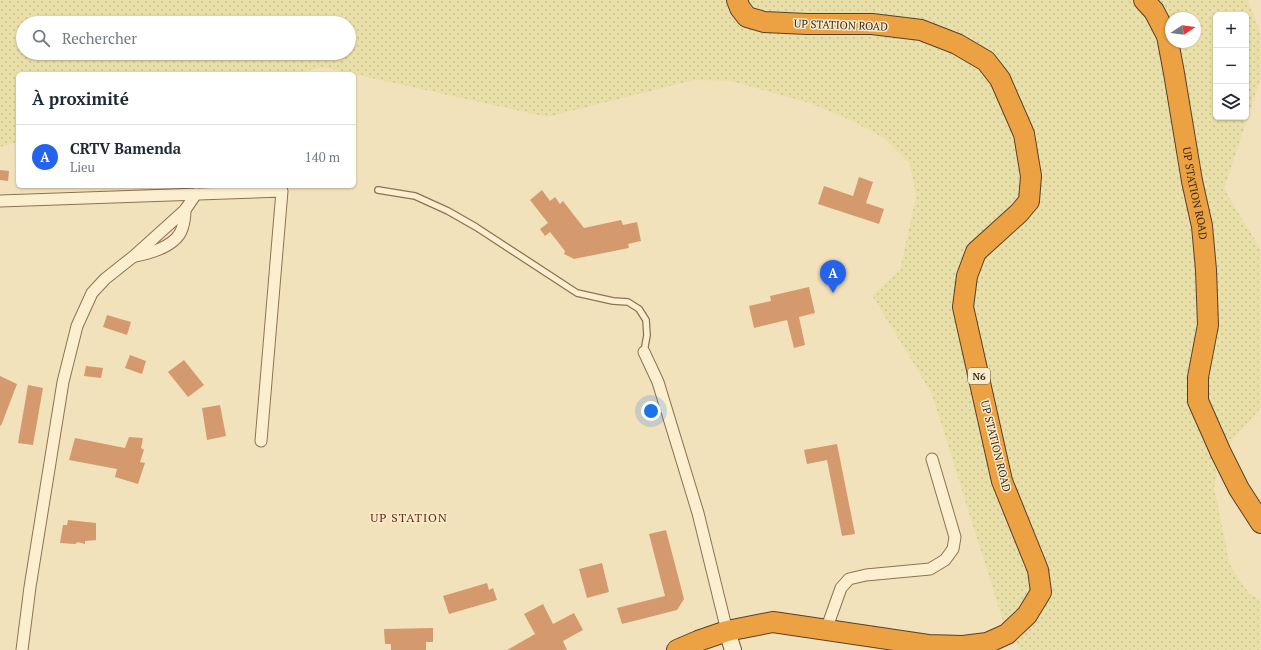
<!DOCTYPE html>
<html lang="fr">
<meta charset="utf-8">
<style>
:root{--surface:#fff;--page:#f2f2f3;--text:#1f2937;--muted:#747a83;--line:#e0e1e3;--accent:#2563eb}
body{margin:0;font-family:"PT Serif",serif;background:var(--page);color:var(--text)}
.controls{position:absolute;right:12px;top:12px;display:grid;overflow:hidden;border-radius:6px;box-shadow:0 1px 3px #0004}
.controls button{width:36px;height:36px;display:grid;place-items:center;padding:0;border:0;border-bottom:1px solid var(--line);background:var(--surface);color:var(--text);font:20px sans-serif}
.compass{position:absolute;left:1165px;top:12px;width:36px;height:36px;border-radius:50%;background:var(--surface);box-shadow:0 1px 3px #0004;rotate:77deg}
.you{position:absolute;left:651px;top:411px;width:14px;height:14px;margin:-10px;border:3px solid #fff;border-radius:50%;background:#1a73e8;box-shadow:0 0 0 6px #1a73e833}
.badge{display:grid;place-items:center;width:26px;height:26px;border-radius:50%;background:var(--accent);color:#fff;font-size:13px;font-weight:700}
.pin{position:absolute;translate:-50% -33px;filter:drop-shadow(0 1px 2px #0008)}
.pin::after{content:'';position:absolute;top:21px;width:14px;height:12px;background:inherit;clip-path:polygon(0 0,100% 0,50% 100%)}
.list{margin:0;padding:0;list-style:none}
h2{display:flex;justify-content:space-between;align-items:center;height:52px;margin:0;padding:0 16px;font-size:17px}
h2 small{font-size:13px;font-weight:400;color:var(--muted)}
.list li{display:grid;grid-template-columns:26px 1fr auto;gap:12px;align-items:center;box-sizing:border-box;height:64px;padding:0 16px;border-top:1px solid var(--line)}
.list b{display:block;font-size:15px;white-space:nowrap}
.list p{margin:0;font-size:13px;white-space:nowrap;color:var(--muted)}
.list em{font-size:13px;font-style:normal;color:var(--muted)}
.icon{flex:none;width:22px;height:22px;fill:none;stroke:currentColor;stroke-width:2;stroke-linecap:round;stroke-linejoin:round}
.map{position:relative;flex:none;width:1261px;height:650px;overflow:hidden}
.search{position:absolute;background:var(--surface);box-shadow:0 1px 3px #0004;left:16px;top:16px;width:340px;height:44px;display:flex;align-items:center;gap:10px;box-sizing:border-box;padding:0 14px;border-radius:22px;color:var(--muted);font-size:15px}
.panel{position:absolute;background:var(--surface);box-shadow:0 1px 3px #0004;left:16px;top:72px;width:340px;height:116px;border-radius:6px}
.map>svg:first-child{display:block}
.farmland{fill:url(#farmland-dots);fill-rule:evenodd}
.building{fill:#d5996e}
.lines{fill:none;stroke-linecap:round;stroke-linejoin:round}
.lane-casing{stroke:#8c7254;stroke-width:8}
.street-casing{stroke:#8c7254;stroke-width:13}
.secondary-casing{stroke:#6d5237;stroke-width:18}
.highway-casing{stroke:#593f29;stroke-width:22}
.lane{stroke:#fcefd0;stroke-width:5.5}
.street{stroke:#fcefd0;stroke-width:11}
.secondary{stroke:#fcefd0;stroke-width:16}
.highway{stroke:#eca242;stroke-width:20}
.labels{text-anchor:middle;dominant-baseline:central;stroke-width:3;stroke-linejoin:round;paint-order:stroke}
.shield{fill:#f9eccd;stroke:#736450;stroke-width:1}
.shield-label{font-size:10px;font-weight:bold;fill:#39291a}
.street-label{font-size:11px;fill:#39291a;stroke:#f9eccd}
.neighbourhood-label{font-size:12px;letter-spacing:1px;fill:#6b2715;stroke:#f9eccd}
</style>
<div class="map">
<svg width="1261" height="650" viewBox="0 0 1261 650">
<defs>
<pattern id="farmland-dots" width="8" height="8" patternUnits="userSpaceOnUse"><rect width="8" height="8" fill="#e9dfa9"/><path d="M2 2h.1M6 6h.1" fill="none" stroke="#c9bf91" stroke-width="1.8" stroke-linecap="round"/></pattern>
</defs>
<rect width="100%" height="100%" fill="#f2e2bc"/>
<path class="farmland" d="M0 0H1248L1261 34V78L1224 189 1261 250V408L1221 453 1214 487 1230 565 1249 594 1261 600V650H1021L1007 634 932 394 872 295 900 270 916 197 910 164 884 138 850 120 810 103 731 81 694 80 547 117 322 67 295 74H18V142L0 147ZM1216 15H1246V117H1216ZM1171 18H1195V42H1171ZM23 23H349V53H23Z"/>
<g class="building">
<polygon points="0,170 9,171 8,181 0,180"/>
<polygon points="859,177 873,182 866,203 884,209 879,224 818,204 824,186 853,196"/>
<polygon points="542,190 550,201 555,197 560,204 563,201 584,228 621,220 623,225 637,222 641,241 628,244 629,248 574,259 564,254 565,251 550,232 545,236 540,229 548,223 530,200"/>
<polygon points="809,287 815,313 799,317 805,345 794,348 787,320 754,328 749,306 771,301 770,296"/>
<polygon points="107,315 131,322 127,335 103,327"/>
<polygon points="130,355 146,361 142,374 125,368"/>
<polygon points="184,360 204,385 188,397 168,372"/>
<polygon points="86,366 103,368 101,378 84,376"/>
<polygon points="0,376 17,384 1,426 0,425"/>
<polygon points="28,385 43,388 33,445 18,443"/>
<polygon points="220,405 226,436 207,440 202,408"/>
<polygon points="129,437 143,438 141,448 144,450 140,462 145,463 138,484 115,477 117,469 69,460 75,438 125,448"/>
<polygon points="837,444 855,534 842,536 827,460 807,464 804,450"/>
<polygon points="68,520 96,523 96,540 85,541 85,544 78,542 75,544 60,543 63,525 67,525"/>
<polygon points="666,530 684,599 677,610 622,624 617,608 665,596 649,534"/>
<polygon points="602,563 609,592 587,598 579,569"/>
<polygon points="487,583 489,590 493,588 497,600 449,614 443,596"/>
<polygon points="543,604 553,624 574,613 583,630 563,641 567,650 507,650 535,634 524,614"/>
<polygon points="433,628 433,642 426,642 426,650 391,650 391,644 385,644 384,629"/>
</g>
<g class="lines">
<g class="lane-casing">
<polyline id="lane" points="378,190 415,196 448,211 476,227 577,293 613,301 628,302 639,309 646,320 647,335 644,352"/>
</g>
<g class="street-casing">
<g id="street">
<polyline points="0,201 282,191 261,441"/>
<path d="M135 256C151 253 176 246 182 229 184 223 185 217 185 210"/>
<polyline points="644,352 658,382 698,513 727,631"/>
<polyline points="826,630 841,588 849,579 866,575 930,569 945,560 953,549 955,537 932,459"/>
<polyline points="22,650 30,587 63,382 77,326 92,293 105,279 134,256 185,210 196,194"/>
</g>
</g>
<g class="secondary-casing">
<polyline id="secondary" points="727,631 733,650"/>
</g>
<g class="highway-casing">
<g id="highway">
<path id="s1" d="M1144 0 1154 11 1167 36 1174 73 1192 181 1202 226 1206 270 1208 325 1198 377V401L1221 453 1239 489 1261 523"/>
<polyline points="677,650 698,641 727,631 773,622 928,645 963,646 987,643 1007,634 1027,615 1041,592 1038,570 1002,481 963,307 967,276 976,252 1019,213 1029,201 1031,176 1024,134 1000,79 986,61 957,44 921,30 872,24 807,24 764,22 747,17 740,8 737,0"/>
</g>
</g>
<use href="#lane" class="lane"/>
<use href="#street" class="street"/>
<use href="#secondary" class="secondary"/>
<use href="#highway" class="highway"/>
</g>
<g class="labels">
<rect class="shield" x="968" y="368" width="22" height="16" rx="3"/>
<g class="shield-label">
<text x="979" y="376">N6</text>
</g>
<g class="street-label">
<text transform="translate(841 25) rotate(2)">UP STATION ROAD</text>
<text stroke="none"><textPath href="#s1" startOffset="203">UP STATION ROAD</textPath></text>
<text transform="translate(996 446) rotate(76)">UP STATION ROAD</text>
</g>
<g class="neighbourhood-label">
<text x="409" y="517">UP STATION</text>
</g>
</g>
</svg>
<div class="controls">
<button>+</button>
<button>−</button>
<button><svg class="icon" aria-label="layers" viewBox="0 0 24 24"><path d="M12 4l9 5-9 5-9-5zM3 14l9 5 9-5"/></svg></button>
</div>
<svg class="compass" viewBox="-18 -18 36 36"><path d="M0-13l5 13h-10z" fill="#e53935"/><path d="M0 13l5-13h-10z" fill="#747a83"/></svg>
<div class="you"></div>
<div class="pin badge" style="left:833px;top:293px">A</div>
<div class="search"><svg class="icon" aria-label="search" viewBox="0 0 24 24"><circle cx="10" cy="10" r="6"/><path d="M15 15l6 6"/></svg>Rechercher</div>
<section class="panel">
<h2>À proximité<small></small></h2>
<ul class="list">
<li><span class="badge">A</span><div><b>CRTV Bamenda</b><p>Lieu</p></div><em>140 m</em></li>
</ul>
</section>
</div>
